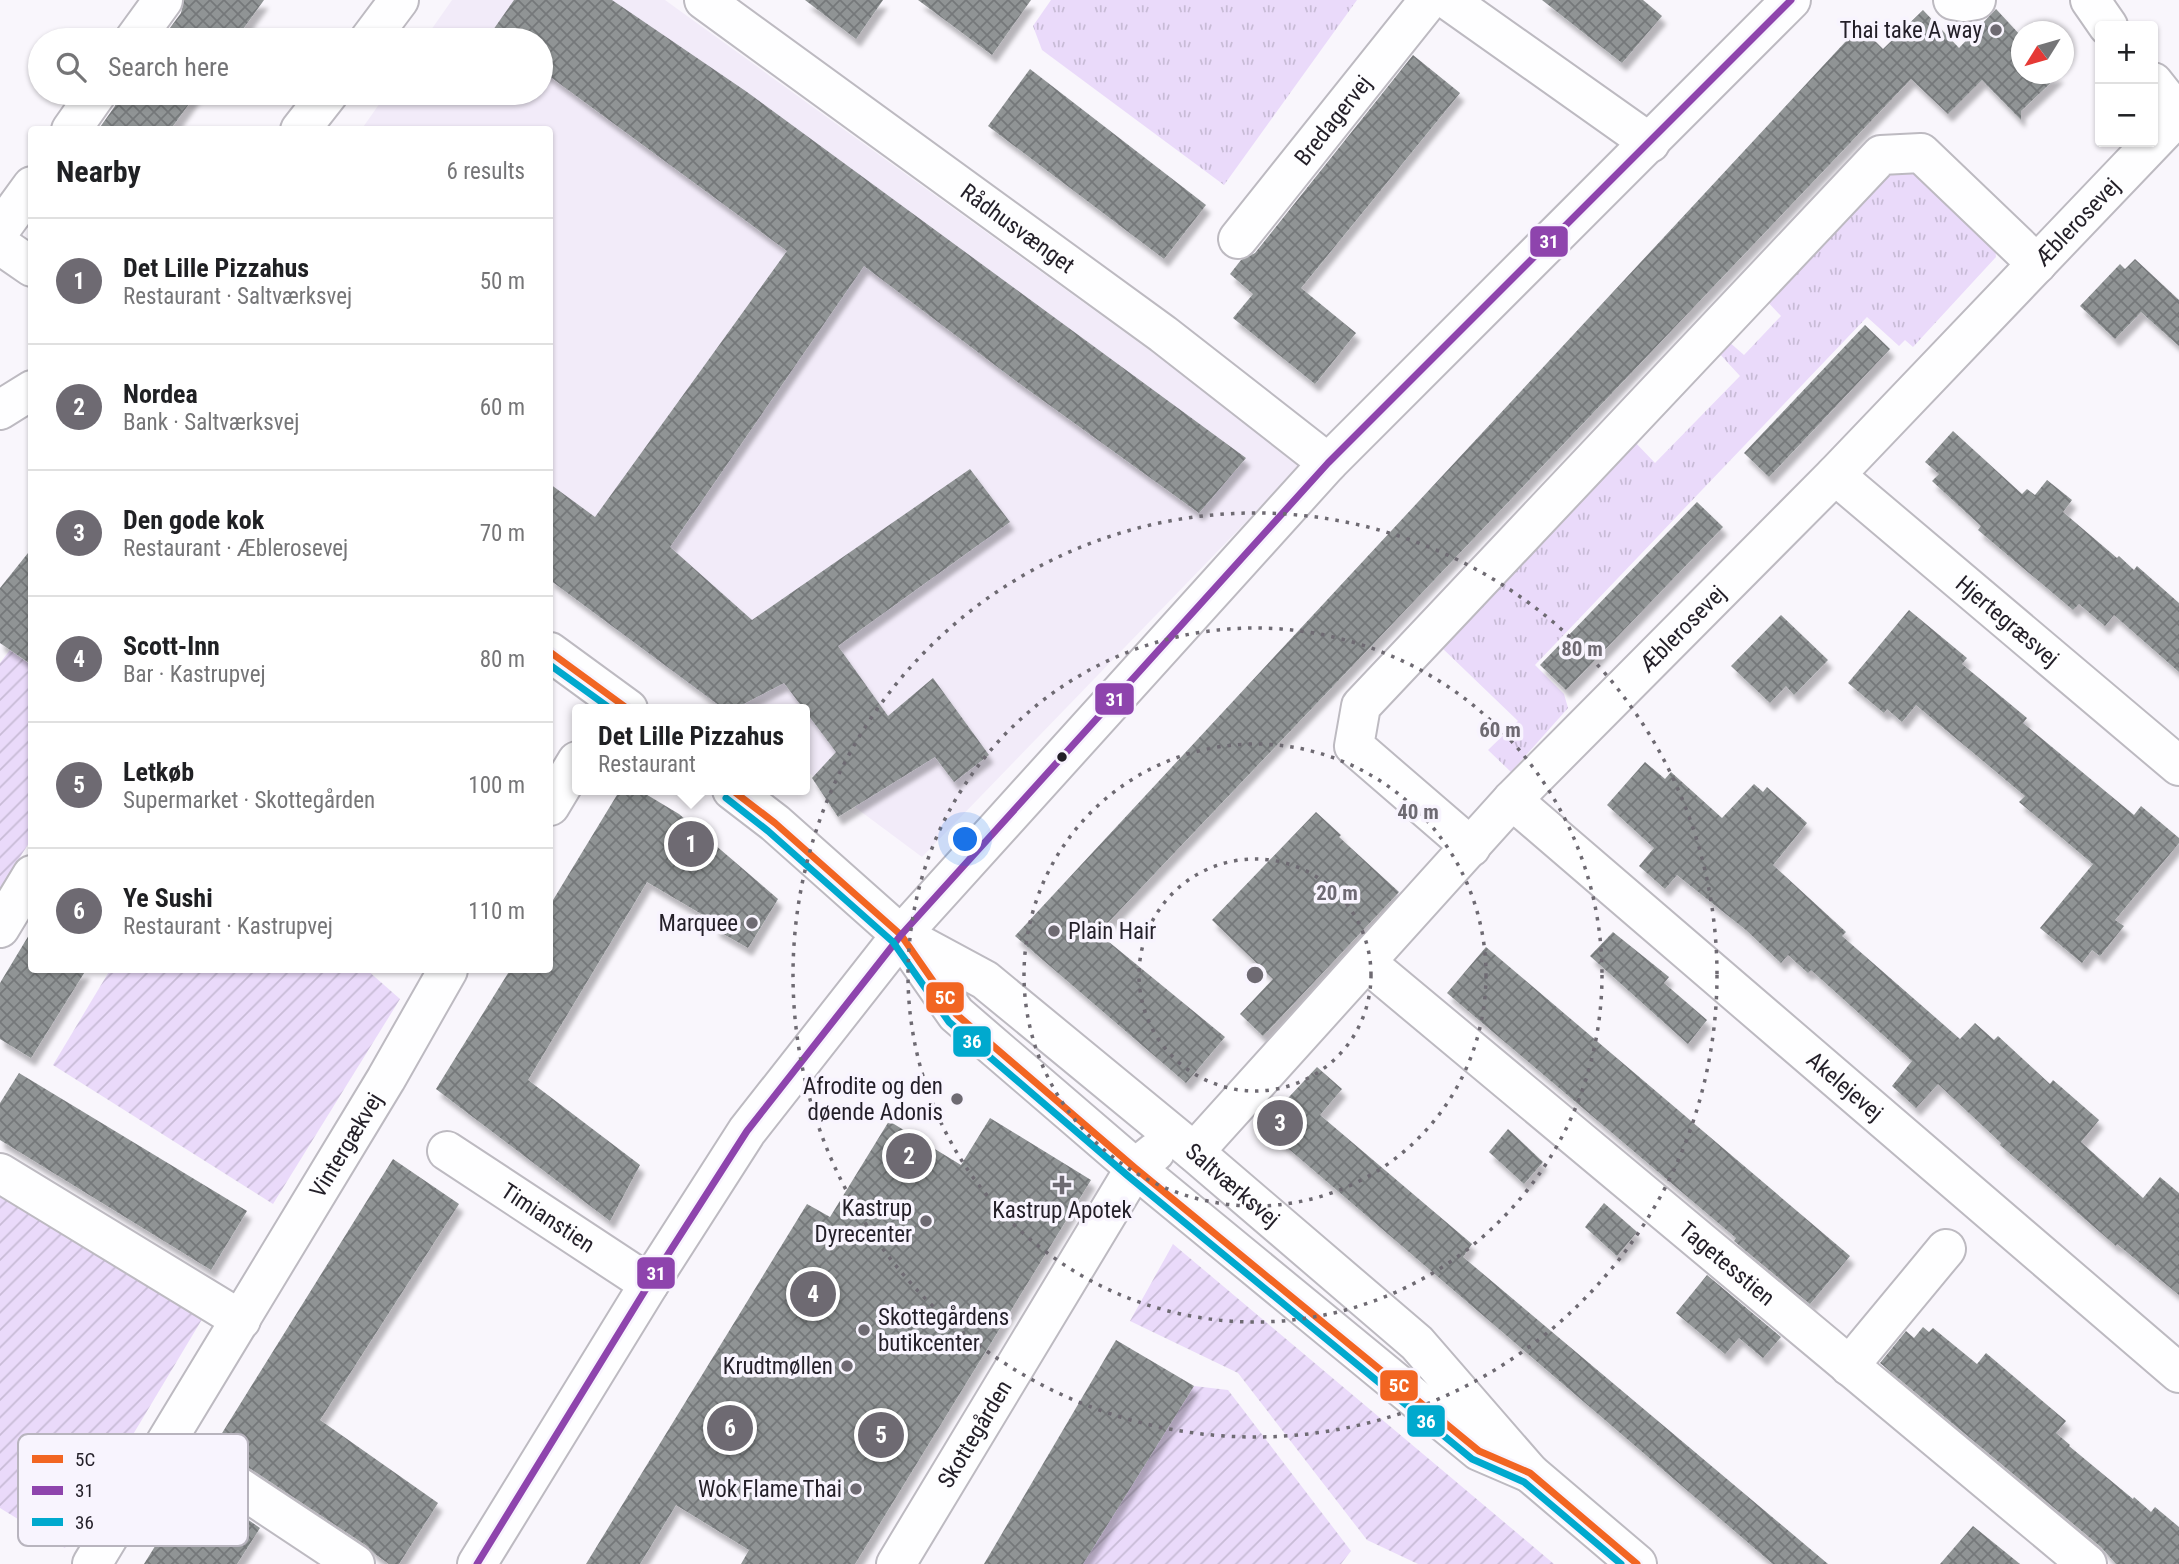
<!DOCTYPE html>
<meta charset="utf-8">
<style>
:root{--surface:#fff;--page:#f2f2f2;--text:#202124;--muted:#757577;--line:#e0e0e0;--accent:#6e6a72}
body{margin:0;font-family:"Roboto Condensed",sans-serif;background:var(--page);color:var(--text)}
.controls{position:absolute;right:21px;top:21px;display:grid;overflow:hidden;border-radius:7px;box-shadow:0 2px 5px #0004}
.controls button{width:63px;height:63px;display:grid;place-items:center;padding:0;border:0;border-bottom:2px solid var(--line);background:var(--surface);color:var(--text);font:35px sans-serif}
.compass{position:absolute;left:2011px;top:21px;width:63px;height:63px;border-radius:50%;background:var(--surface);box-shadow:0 2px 5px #0004;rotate:233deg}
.you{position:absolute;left:966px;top:840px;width:24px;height:24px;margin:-18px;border:5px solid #fff;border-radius:50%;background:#1a73e8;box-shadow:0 0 0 10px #1a73e833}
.badge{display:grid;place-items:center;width:46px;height:46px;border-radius:50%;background:var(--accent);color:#fff;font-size:23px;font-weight:700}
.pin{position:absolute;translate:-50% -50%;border:4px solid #fff;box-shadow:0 2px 7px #0006}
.popup{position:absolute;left:572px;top:704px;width:238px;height:91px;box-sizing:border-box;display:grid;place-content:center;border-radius:7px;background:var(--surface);filter:drop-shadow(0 2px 5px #0005);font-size:23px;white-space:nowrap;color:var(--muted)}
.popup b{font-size:26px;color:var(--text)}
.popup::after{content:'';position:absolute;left:50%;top:100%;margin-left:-14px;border:14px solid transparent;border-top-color:var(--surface)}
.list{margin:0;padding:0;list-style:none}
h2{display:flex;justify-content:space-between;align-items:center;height:91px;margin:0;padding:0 28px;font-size:30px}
h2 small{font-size:23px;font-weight:400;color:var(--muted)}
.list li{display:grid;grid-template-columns:46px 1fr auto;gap:21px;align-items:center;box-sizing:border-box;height:126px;padding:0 28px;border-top:2px solid var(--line)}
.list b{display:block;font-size:26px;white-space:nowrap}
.list p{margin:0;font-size:23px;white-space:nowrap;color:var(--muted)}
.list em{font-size:23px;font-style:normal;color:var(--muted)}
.icon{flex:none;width:38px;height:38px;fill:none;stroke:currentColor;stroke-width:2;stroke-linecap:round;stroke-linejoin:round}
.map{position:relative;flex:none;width:2179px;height:1564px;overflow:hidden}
.search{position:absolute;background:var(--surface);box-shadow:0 2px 5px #0004;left:28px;top:28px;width:525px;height:77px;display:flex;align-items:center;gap:18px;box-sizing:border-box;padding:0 24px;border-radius:38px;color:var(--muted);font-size:26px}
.panel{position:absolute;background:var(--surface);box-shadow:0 2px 5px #0004;left:28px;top:126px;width:525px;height:847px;border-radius:7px}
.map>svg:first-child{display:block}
.built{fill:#f2ebf9}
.grass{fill:url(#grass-tufts)}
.garden{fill:url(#garden-furrows)}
.building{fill:url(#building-cross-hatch);filter:url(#shadow)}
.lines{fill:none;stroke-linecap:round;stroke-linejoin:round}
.minor-casing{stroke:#bdbac1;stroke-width:42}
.minor{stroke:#fefeff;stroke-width:38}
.bus-1-casing{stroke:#f8f4fe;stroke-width:12}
.bus-2-casing{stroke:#f8f4fe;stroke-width:12}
.bus-3-casing{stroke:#f8f4fe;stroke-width:12}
.bus-1{stroke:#f26522;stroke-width:7}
.bus-2{stroke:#8e44ad;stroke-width:7}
.bus-3{stroke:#00a9ce;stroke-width:7}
.ring{fill:none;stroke:#6e6a72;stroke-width:3.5;stroke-dasharray:3.5 7}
.poi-dot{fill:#6e6a72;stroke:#f8f4fe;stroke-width:2.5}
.bus-dot{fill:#231f28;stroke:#f8f4fe;stroke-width:2.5}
.labels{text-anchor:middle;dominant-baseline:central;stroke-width:7;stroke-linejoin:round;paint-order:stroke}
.poi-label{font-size:23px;fill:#231f28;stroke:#f8f4fe;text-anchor:end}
.street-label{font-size:23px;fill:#231f28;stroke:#f8f4fe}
.key{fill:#f8f4fe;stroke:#b8b4be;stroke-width:2}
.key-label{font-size:19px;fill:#231f28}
.centre{fill:#6e6a72;stroke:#f8f4fe;stroke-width:3.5}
.ring-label{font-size:21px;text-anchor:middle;font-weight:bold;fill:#6e6a72;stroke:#f8f4fe;stroke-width:7;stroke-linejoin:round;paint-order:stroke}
.line-badge{stroke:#f8f4fe;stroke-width:2.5}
.badge-label{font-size:19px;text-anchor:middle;font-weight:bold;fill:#fff}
</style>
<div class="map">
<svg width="2179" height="1564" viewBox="0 0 2179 1564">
<defs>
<pattern id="grass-tufts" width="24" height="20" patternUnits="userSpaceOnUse" patternTransform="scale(1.75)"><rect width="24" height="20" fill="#eadafa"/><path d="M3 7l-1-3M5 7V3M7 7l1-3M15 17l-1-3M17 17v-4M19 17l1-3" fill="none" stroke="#c8bbd6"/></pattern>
<pattern id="garden-furrows" width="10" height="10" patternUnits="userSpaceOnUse" patternTransform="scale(1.75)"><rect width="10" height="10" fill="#eadafa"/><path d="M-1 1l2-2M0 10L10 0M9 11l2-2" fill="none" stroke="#c8bbd6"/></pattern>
<pattern id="building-cross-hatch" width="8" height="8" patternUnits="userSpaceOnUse" patternTransform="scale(1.75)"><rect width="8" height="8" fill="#909495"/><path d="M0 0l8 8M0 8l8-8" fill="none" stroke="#75787a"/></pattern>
<filter id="shadow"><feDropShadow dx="4.5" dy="8" stdDeviation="2" flood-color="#0004"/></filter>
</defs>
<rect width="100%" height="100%" fill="#f9f6fc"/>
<polygon class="built" points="452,0 665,0 1304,462 922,857 805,770 805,709 723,709 550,580 550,130 361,130 387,93 541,93 541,40 424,40"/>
<g class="grass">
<polygon points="1051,0 1357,0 1224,185 1042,50 1033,26"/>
<polygon points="1899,169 1920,174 1995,246 1996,257 1913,347 1905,340 1899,346 1867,317 1535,665 1564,694 1568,708 1511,772 1488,750 1518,721 1440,646 1633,440 1655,463 1740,376 1718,352 1728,341 1744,355 1781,316 1764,298 1881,178"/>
</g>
<g class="garden">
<polygon points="10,650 31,665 32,838 0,889 0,663"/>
<polygon points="110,970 367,970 400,999 273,1204 53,1065"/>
<polygon points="0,1190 204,1316 65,1548 0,1508"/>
<polygon points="1173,1244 1554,1564 1418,1564 1367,1540 1238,1373 1130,1321"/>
<polygon points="1194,1386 1228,1390 1351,1551 1341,1564 1082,1564"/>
</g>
<g class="building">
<polygon points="184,0 264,0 235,40 161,40 181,13"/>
<polygon points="514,0 612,0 747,92 1246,458 1199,513 1016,381 864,266 670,547 752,620 970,469 1010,522 838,646 888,716 933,678 989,755 954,782 935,757 838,817 812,778 836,752 784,683 734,709 724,709 550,580 550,484 595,517 787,251 541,70 541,40 486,40"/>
<polygon points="805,0 883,0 856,39"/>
<polygon points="918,0 1031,0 992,55"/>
<polygon points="1542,0 1643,0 1662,16 1622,63"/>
<polygon points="1996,9 2021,36 2021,74 2060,74 2021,111 2021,120 1982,80 1948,114 1911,79 1098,933 1225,1037 1186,1083 1015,936 1860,26 1883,49 1923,10 1959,48"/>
<polygon points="1413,55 1460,93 1301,288 1356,333 1315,384 1233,318 1253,294 1230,274 1241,260 1255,253"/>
<polygon points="1030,69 1206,205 1164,259 988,126"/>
<polygon points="118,93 197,93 170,130 98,130 115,106"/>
<polygon points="2135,259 2179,300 2179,346 2141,312 2115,339 2080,306 2120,264 2125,269"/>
<polygon points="1865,325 1890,349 1769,477 1744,453"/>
<polygon points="1953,431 2022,494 2027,489 2035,495 2047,480 2072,500 2063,512 2117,558 2119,556 2134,570 2137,566 2179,603 2179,672 2114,615 2105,626 2079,604 2073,610 1978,530 1981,526 1932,481 1939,474 1925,462"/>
<polygon points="1697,502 1723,527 1566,690 1540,665"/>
<polygon points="32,548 32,665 0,643 0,588"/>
<polygon points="1909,610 1967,658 1962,664 2027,718 2023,723 2134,815 2141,806 2179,838 2179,843 2115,920 2124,926 2100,956 2092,950 2082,963 2040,928 2093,864 2019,802 2025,796 1916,705 1902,722 1887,709 1884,713 1848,683"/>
<polygon points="1781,615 1828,660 1794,695 1786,686 1770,703 1731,666"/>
<polygon points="1645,762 1665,779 1671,772 1722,818 1754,784 1763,792 1767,787 1807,823 1773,865 1846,932 1842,936 1960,1039 1975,1023 1994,1040 1998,1036 2050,1084 2053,1080 2099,1120 2081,1142 2143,1198 2160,1177 2179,1193 2179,1295 2117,1244 2116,1246 2046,1185 2000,1145 2001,1143 1938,1084 1916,1108 1892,1086 1912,1061 1811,970 1808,973 1788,955 1781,963 1746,930 1677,875 1665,889 1639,866 1654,848 1607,805"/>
<polygon points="620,790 639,790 679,814 778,899 748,948 715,929 715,922 647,882 528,1080 640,1165 610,1221 436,1089 510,970 550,970 550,905"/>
<polygon points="1316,812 1341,835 1339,837 1399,892 1263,1036 1240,1014 1273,979 1212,920"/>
<polygon points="32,930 32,970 86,970 31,1058 0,1039 0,983"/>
<polygon points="1613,932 1669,977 1664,983 1707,1020 1688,1044 1590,956"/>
<polygon points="1486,947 1850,1256 1810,1304 1734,1241 1736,1238 1447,993"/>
<polygon points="1317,1067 1342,1089 1320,1115 1472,1244 1463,1257 1828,1564 1773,1564 1262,1126"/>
<polygon points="19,1073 247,1211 211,1270 0,1140 0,1103"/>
<polygon points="990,1118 1091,1180 855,1564 741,1564 749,1550 676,1505 640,1564 586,1564 807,1204 830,1217 889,1121 961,1165"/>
<polygon points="1508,1129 1543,1162 1524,1184 1489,1152"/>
<polygon points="393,1159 459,1204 320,1420 438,1503 399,1564 389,1564 375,1554 367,1546 251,1469 241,1465 230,1467 220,1476 217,1486 219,1496 227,1505 260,1528 237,1564 144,1564 216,1448 214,1446"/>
<polygon points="1604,1203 1637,1232 1617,1256 1585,1227"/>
<polygon points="1707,1275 1781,1337 1763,1358 1739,1338 1725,1354 1676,1313"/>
<polygon points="1923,1327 1929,1332 1933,1328 1977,1364 1986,1353 2066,1421 2056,1433 2070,1445 2069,1446 2133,1499 2134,1497 2151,1512 2155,1507 2179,1527 2179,1564 2116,1564 2101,1547 1880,1363 1906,1331 1914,1338"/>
<polygon points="1116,1340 1194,1386 1083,1564 984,1564"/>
<polygon points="1973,1526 2020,1564 1940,1564"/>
</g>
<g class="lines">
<g class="minor-casing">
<g id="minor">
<path id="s1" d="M704 0 1163 334 1328 463"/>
<polyline points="1448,0 1650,143"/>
<polyline points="1953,0 1964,2 1976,0"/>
<polyline points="2090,0 2108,26"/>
<polyline points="134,40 163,0"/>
<polyline points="369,40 399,0"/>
<polyline points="2153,82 2179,115"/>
<polyline points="71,130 97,93"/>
<polyline points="300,130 329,93"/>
<polyline points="0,230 32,186"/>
<path id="s2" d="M1238 239 1429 0"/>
<polyline points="0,245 32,267"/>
<polyline points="0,410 32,390"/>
<path id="s3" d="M1835 475 2179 766"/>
<polyline points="550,652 628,709"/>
<polyline points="732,790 775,823 901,935 956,1014 1135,1168 1479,1451 1530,1473"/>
<path id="s4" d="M1512 800 2179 1373"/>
<polyline points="550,806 577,761"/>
<polyline points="1471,847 1354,746 1361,706 1881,155 1921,153 2037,264"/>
<polyline points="0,928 32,875"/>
<path id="s5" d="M909 939 985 980 1194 1152 1417 1343 1530 1473 1637 1564"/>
<path id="s6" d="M1367 963 2087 1564"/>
<path id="s7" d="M447 1151 649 1284"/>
<path id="s8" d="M1194 1152 1512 800 1835 475 2179 115"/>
<polyline points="0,1173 241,1320"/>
<polyline points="1849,1366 1946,1249"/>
<polyline points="239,1487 355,1564"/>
<path id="s9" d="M92 1564 386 1079 448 970"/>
<polyline points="477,1564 649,1284 747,1131 901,935 1328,463 1791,0"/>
<path id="s10" d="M896 1564 1135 1168 1155 1152"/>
</g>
</g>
<use href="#minor" class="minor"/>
<g class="bus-1-casing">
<g id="bus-1">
<polyline points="550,652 628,709"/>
<polyline points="732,790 775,823 901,935 956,1014 1135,1168 1479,1451 1530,1473 1637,1564"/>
</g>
</g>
<g class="bus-2-casing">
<polyline id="bus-2" points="477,1564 649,1284 747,1131 901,935 1328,463 1791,0"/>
</g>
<g class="bus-3-casing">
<g id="bus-3">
<polyline points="550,665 611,709"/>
<polyline points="726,798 768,831 893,942 949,1022 1128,1176 1472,1459 1524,1482 1621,1564"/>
</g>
</g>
<use href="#bus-1" class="bus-1"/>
<use href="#bus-2" class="bus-2"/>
<use href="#bus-3" class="bus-3"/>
</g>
<g class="ring">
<circle cx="1255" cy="975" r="116"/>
<circle cx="1255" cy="975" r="231"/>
<circle cx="1255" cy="975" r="347"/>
<circle cx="1255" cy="975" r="462"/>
</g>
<g class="poi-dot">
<circle cx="1996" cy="30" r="7"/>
<circle cx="752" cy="923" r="7"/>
<circle cx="1054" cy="931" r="7"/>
<circle cx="957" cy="1099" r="7"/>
<path d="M1058.5 1174.5h7v7h7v7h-7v7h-7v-7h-7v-7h7z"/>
<circle cx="926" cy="1221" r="7"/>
<circle cx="864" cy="1330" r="7"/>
<circle cx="847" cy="1366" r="7"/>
<circle cx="856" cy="1489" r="7"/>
</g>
<circle class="bus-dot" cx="1062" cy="757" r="6"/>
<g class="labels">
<g class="poi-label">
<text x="1982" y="30">Thai take A way</text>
<text x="738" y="923">Marquee</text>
<text x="1068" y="931" text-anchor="start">Plain Hair</text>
<text x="943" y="1086">Afrodite og den<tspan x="943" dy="26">døende Adonis</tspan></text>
<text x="912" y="1208">Kastrup<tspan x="912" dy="26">Dyrecenter</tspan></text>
<text x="1062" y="1210" text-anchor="middle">Kastrup Apotek</text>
<text x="878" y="1317" text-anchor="start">Skottegårdens<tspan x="878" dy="26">butikcenter</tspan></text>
<text x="833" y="1366">Krudtmøllen</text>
<text x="842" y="1489">Wok Flame Thai</text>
</g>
<g class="street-label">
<text stroke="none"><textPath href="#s2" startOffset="152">Bredagervej</textPath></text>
<text stroke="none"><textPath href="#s8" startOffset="1283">Æblerosevej</textPath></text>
<text stroke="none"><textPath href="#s1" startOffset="388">Rådhusvænget</textPath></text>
<text stroke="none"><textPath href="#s3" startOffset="226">Hjertegræsvej</textPath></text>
<text stroke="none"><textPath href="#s8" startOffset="716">Æblerosevej</textPath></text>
<text stroke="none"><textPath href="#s4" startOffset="439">Akelejevej</textPath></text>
<text stroke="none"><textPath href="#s9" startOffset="490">Vintergækvej</textPath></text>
<text stroke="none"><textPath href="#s5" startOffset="408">Saltværksvej</textPath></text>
<text stroke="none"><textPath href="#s7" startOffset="121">Timianstien</textPath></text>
<text stroke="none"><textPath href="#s6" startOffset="469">Tagetesstien</textPath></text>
<text stroke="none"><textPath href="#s10" startOffset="152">Skottegården</textPath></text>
</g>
</g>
<rect x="18" y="1434" width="230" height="112" rx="10" class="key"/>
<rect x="32" y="1455" width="31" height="8" fill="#f26522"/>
<rect x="32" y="1486" width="31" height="9" fill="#8e44ad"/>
<rect x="32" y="1518" width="31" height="8" fill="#00a9ce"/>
<g class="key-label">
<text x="75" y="1466">5C</text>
<text x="75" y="1497">31</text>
<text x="75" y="1529">36</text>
</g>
<circle cx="1255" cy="975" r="10" class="centre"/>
<g class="ring-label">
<text x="1582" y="656">80 m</text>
<text x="1500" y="737">60 m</text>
<text x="1418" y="819">40 m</text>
<text x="1337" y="900">20 m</text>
</g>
<g class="line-badge">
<rect x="1529" y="225" width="40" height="33" rx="7" fill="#8e44ad"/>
<rect x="1094" y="682" width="41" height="34" rx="7" fill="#8e44ad"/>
<rect x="925" y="981" width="40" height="33" rx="7" fill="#f26522"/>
<rect x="952" y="1025" width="40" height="33" rx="7" fill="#00a9ce"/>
<rect x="636" y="1256" width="40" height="34" rx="7" fill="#8e44ad"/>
<rect x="1379" y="1369" width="40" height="33" rx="7" fill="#f26522"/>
<rect x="1406" y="1404" width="40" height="34" rx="7" fill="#00a9ce"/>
</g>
<g class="badge-label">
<text x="1549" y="248">31</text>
<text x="1115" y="706">31</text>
<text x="945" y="1004">5C</text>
<text x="972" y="1048">36</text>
<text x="656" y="1280">31</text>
<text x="1399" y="1392">5C</text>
<text x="1426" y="1428">36</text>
</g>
</svg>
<div class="controls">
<button>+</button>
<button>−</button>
</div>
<svg class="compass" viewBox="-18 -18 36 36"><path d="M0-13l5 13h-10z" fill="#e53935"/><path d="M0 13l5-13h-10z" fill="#757577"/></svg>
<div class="you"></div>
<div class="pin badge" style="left:691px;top:844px">1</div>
<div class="popup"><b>Det Lille Pizzahus</b>Restaurant</div>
<div class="pin badge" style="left:909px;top:1156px">2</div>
<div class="pin badge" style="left:1280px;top:1123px">3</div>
<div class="pin badge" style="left:813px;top:1294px">4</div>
<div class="pin badge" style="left:881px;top:1435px">5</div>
<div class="pin badge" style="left:730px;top:1428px">6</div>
<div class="search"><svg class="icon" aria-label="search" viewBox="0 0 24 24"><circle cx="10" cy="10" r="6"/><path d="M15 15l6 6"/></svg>Search here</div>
<section class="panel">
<h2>Nearby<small>6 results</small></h2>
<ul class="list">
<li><span class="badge">1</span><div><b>Det Lille Pizzahus</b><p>Restaurant · Saltværksvej</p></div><em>50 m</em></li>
<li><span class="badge">2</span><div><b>Nordea</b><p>Bank · Saltværksvej</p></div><em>60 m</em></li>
<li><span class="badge">3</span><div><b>Den gode kok</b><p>Restaurant · Æblerosevej</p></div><em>70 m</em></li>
<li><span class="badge">4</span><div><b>Scott-Inn</b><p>Bar · Kastrupvej</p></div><em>80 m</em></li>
<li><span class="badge">5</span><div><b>Letkøb</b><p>Supermarket · Skottegården</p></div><em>100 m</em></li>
<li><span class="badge">6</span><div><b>Ye Sushi</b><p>Restaurant · Kastrupvej</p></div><em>110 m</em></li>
</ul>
</section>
</div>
